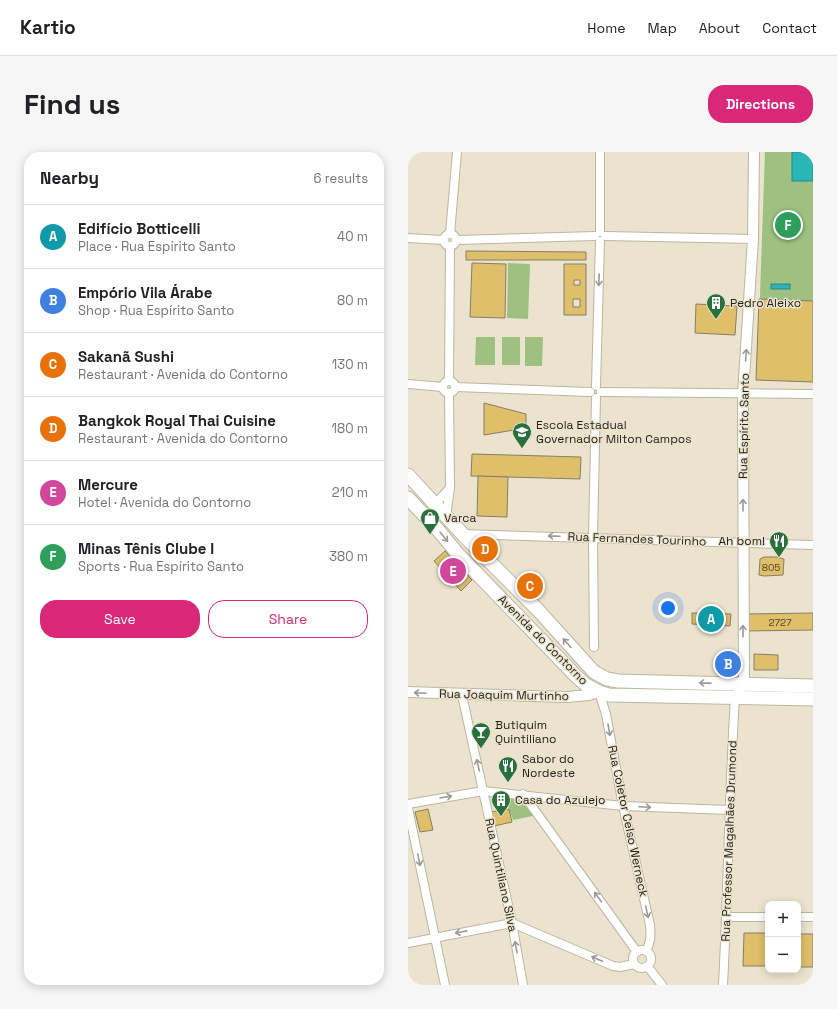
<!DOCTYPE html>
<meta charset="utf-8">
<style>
:root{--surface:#fff;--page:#f6f6f6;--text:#202124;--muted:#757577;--line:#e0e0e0;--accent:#db2777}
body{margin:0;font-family:"Space Grotesk",sans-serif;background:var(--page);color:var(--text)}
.controls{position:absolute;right:12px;bottom:12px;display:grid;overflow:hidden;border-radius:8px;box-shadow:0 2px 10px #0003}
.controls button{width:36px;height:36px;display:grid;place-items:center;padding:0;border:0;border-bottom:1px solid var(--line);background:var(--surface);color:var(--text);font:20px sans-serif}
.you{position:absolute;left:260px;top:456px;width:14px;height:14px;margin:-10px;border:3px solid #fff;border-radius:50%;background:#1a73e8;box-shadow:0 0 0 6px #1a73e833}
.badge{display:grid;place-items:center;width:26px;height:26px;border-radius:50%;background:var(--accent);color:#fff;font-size:13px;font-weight:700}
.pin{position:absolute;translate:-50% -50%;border:2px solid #fff;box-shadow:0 1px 4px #0006}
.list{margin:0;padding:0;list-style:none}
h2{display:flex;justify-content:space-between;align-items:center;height:52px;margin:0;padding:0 16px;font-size:17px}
h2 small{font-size:13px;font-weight:400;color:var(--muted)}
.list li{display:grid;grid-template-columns:26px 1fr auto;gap:12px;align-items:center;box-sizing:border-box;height:64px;padding:0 16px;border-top:1px solid var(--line)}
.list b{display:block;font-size:15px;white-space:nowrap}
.list p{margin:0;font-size:13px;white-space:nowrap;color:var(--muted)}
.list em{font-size:13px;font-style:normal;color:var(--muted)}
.actions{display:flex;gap:8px;padding:12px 16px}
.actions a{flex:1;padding:9px 0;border:1px solid var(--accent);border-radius:16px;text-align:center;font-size:14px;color:var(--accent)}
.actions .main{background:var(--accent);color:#fff}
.map{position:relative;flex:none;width:405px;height:833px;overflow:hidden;border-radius:16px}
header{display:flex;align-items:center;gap:24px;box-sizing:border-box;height:56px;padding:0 20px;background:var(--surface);border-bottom:1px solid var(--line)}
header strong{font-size:19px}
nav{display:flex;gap:22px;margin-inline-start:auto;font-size:14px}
.intro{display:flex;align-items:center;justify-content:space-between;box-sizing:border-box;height:96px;padding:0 24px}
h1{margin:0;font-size:28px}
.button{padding:10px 18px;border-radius:16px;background:var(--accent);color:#fff;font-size:14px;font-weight:700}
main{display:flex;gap:24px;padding:0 24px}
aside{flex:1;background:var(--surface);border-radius:16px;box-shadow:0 2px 10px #0003}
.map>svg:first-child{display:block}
.green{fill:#9ec080}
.water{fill:#2ab5b7;stroke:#288887}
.building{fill:#e0bf6a;stroke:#857e6a;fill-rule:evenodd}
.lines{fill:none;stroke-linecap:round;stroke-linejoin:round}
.minor-casing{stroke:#bdb5a1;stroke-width:10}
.tertiary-casing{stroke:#bdb5a1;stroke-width:12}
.primary-casing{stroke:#bdb5a1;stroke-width:15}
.minor{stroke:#fff;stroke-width:8}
.tertiary{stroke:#fff;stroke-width:10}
.primary{stroke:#fff;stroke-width:13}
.oneway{stroke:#9c9a97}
.labels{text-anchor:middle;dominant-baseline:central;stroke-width:3;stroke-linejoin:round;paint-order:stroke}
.number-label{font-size:10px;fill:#52472c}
.poi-label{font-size:12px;fill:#221f17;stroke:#ebe3ce;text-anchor:start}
.street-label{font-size:12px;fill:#221f17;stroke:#ebe3ce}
</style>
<header>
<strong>Kartio</strong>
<nav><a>Home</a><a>Map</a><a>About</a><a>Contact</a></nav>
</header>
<div class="intro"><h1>Find us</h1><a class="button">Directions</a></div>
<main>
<aside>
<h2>Nearby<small>6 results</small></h2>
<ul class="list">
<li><span class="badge" style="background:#0f9aa8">A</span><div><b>Edifício Botticelli</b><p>Place · Rua Espírito Santo</p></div><em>40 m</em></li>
<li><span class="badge" style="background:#3f7fe0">B</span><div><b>Empório Vila Árabe</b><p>Shop · Rua Espírito Santo</p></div><em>80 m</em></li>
<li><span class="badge" style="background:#e8710a">C</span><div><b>Sakanã Sushi</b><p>Restaurant · Avenida do Contorno</p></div><em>130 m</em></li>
<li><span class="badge" style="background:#e8710a">D</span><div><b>Bangkok Royal Thai Cuisine</b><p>Restaurant · Avenida do Contorno</p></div><em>180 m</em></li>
<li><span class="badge" style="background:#d1479c">E</span><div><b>Mercure</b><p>Hotel · Avenida do Contorno</p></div><em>210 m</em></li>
<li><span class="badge" style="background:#2e9e5b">F</span><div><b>Minas Tênis Clube I</b><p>Sports · Rua Espírito Santo</p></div><em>380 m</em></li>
</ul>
<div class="actions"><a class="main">Save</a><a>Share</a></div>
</aside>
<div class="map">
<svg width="405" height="833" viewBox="0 0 405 833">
<rect width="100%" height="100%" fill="#ebe3ce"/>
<g class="green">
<polygon points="357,0 405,0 405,230 349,228"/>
<polygon points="100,111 122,112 120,167 99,166"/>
<polygon points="68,185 87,185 87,213 67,213"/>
<rect x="94" y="185" width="18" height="28"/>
<polygon points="117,185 135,185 134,214 117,214"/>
<polygon points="76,639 115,644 130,663 105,668 97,644 77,644"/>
</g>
<g class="water">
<rect x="384" y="0" width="21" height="29"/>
<rect x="363" y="132" width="19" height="5"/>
</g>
<g class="building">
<polygon points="58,99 178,100 178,108 58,108"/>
<polygon points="64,111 98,112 97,166 62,165"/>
<path d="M156 112H178V163H156ZM166 128H172V133H166ZM165 147H172V155H165Z"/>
<polygon points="351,147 405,149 405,230 348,228"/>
<polygon points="288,152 329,154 327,183 287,181"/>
<polygon points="76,251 118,262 118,276 76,283"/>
<polygon points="64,302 173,305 172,327 63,324"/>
<polygon points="70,324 100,325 99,365 69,364"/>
<polygon points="37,399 64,428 53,439 26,409"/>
<polygon points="356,405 369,405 376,407 375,423 356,424 351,423 352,407"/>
<polygon points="284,461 323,462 322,474 284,472"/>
<polygon points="405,461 405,478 338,479 339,462"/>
<polygon points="346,502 370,503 370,518 346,518"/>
<polygon points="20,657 25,678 12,680 7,660"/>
<polygon points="101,657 104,670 86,674 83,660"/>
<polygon points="336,781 360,781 360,814 335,814"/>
<rect x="390" y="782" width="15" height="33"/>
</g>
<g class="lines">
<g class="minor-casing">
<g id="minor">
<polyline points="192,0 192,80"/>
<circle cx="42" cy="88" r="6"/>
<polyline points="42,82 49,0"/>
<polyline points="197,84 345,87"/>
<polyline points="0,86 35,88"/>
<polyline points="48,88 187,84"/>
<polyline points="41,229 42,95"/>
<circle cx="41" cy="235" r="6"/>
<polyline points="0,232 35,235"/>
<polyline points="188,234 192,89"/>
<polyline points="47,235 182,240"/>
<polyline points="193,240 405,242"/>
<polyline points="27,352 42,336"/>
<polyline points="38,365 42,336 41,241"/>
<polyline points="54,382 405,393"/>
<polyline points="186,495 185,385 188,246"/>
<path d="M191 540 198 562 215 654 242 773C243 783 243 790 238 799"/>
<polyline points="54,543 104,771 115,833"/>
<polyline points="115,642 229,800"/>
<polyline points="0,652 75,639 215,654 321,658"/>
<polyline points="0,656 37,833"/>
<polyline points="319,765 360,765"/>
<polyline points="390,765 405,765"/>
<polyline points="0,791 104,771 205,814 212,815 226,812"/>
<circle cx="234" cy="807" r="9"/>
<polyline points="240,815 254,833"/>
<path d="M315 833C320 737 321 641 327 545"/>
</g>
</g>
<g class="tertiary-casing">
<g id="tertiary">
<polyline points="331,538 336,532 335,242 345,87 346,0"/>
<polyline points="0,540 159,545 181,543 191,540"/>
</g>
</g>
<g class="primary-casing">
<g id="primary">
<polyline points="0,323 61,389 130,458 186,520 199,527 210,529 405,534"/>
<polyline points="0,346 31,379 49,401 168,524 178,533 191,540 201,543 405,547"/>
</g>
</g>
<use href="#minor" class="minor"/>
<use href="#tertiary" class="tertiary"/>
<use href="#primary" class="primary"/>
</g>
<defs><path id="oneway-shaft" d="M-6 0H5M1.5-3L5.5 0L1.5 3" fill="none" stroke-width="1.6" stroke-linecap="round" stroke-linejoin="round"/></defs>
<g class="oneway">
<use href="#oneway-shaft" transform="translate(191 128) rotate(92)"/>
<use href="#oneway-shaft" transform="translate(338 203) rotate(-86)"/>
<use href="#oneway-shaft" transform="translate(335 353) rotate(-90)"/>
<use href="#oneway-shaft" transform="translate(146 384) rotate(-178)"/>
<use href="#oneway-shaft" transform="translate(36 385) rotate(51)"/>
<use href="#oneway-shaft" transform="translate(335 479) rotate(-90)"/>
<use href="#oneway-shaft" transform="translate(159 491) rotate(-132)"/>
<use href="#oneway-shaft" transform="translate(297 531) rotate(-179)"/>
<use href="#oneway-shaft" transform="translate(12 541) rotate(-177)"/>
<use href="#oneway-shaft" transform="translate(201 578) rotate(80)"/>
<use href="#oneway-shaft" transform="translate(70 613) rotate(-102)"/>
<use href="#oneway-shaft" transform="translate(38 645) rotate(-10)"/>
<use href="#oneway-shaft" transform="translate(237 655) rotate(3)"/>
<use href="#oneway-shaft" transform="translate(11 708) rotate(78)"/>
<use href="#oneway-shaft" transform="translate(190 745) rotate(-126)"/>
<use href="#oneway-shaft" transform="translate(239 760) rotate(77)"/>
<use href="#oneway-shaft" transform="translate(53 780) rotate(169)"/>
<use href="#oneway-shaft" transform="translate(108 795) rotate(-100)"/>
<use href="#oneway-shaft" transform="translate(189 807) rotate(-157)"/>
</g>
<defs>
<g id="building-pin" transform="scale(1)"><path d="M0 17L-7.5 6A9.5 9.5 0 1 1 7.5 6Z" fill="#28713f" stroke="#ebe3ce"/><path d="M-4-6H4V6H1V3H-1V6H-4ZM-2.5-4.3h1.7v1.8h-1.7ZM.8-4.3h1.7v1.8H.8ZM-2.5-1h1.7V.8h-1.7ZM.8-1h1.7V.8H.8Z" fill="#fff"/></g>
<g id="school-pin" transform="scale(1)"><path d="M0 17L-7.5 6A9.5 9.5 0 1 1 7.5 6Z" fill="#28713f" stroke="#ebe3ce"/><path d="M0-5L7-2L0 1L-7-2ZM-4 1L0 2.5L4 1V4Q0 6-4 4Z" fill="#fff"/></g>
<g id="shop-pin" transform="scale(1)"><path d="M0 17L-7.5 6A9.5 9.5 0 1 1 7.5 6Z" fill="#28713f" stroke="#ebe3ce"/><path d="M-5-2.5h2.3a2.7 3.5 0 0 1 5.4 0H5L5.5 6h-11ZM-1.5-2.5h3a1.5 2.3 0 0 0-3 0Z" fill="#fff"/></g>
<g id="restaurant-pin" transform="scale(1)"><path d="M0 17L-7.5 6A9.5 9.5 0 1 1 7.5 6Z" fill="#28713f" stroke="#ebe3ce"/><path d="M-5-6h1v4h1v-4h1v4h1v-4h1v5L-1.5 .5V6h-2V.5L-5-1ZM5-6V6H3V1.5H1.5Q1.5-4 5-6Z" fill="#fff"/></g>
<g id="bar-pin" transform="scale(1)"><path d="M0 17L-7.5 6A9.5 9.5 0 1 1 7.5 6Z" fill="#28713f" stroke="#ebe3ce"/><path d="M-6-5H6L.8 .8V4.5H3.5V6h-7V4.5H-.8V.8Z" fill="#fff"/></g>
</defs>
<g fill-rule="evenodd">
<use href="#building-pin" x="308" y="151"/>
<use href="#school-pin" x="114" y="280"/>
<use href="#shop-pin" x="22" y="366"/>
<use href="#restaurant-pin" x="371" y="389"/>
<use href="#bar-pin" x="73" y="580"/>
<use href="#restaurant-pin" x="100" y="614"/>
<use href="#building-pin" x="93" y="648"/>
</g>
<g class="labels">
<g class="number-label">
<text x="363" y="415">805</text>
<text x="372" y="470">2727</text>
</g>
<g class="poi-label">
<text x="322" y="151">Pedro Aleixo</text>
<text x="128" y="273">Escola Estadual<tspan x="128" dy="14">Governador Milton Campos</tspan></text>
<text x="36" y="366">Varca</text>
<text x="357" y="389" text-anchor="end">Ah bom!</text>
<text x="87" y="573">Butiquim<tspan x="87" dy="14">Quintiliano</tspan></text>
<text x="114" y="607">Sabor do<tspan x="114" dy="14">Nordeste</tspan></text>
<text x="107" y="648">Casa do Azulejo</text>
</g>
<g class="street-label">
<text transform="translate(336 274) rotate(-89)">Rua Espírito Santo</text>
<text transform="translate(229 387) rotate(2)">Rua Fernandes Tourinho</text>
<text transform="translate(135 488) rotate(45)">Avenida do Contorno</text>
<text transform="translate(96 543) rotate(1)">Rua Joaquim Murtinho</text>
<text transform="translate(220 669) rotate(78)">Rua Coletor Celso Werneck</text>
<text transform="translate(321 689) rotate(-88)">Rua Professor Magalhães Drumond</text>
<text transform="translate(93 723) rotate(78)">Rua Quintiliano Silva</text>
</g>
</g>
</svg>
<div class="controls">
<button>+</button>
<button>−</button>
</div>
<div class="you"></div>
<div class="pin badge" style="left:303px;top:467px;background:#0f9aa8">A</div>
<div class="pin badge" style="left:320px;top:512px;background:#3f7fe0">B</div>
<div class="pin badge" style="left:122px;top:434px;background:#e8710a">C</div>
<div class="pin badge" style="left:77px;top:397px;background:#e8710a">D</div>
<div class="pin badge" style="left:45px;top:419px;background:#d1479c">E</div>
<div class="pin badge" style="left:380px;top:73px;background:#2e9e5b">F</div>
</div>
</main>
